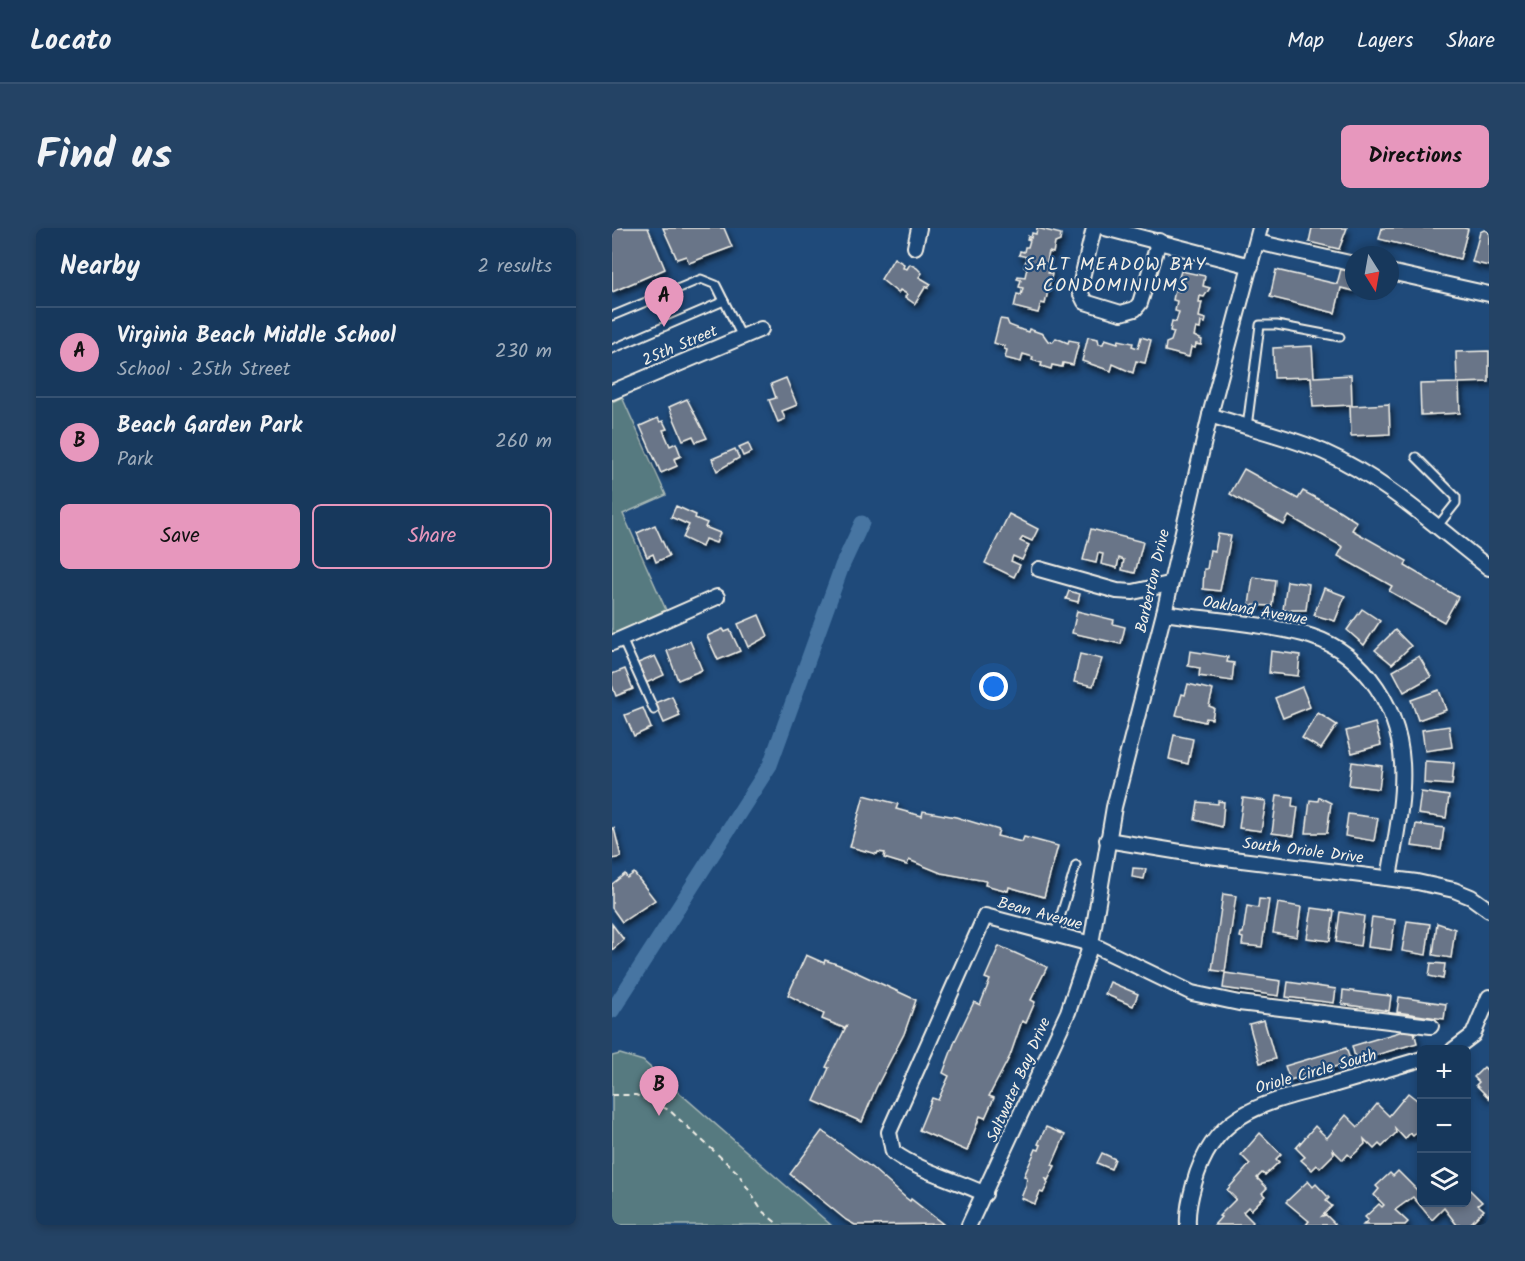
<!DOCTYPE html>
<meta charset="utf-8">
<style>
:root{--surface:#17385c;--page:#244365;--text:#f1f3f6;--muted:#9eacbb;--line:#365272;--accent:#e797bd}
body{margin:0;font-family:Kalam,sans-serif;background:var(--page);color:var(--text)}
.controls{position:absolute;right:18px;bottom:18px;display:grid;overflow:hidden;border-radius:9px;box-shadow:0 3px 9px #0003}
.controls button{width:54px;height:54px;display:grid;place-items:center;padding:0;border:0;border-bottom:2px solid var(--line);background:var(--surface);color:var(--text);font:30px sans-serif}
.compass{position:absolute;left:733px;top:18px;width:54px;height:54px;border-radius:50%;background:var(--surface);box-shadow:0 3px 9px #0003;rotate:169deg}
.you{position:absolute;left:382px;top:459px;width:21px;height:21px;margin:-15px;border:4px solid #fff;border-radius:50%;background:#1a73e8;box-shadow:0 0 0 9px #1a73e833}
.badge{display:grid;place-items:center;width:39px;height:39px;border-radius:50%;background:var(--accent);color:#111;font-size:20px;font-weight:700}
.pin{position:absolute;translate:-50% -50px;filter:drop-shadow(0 2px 3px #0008)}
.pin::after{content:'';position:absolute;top:32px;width:21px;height:18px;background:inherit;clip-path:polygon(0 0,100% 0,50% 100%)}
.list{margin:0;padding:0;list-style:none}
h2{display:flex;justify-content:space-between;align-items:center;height:78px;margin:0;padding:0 24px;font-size:26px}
h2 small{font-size:20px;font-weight:400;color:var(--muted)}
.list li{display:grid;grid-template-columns:39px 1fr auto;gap:18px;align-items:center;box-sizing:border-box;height:90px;padding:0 24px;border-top:2px solid var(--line)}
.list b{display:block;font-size:22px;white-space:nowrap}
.list p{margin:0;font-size:20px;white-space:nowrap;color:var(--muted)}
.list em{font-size:20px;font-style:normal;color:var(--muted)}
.actions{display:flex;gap:12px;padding:18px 24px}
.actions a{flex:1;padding:14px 0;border:2px solid var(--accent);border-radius:9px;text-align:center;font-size:21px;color:var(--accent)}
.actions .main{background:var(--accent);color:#111}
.icon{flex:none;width:33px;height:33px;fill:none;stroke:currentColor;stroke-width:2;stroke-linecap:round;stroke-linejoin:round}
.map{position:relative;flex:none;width:877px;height:997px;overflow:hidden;border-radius:9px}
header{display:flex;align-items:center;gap:36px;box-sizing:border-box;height:84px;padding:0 30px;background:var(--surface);border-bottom:2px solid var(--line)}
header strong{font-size:28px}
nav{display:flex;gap:33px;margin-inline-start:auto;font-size:21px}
.intro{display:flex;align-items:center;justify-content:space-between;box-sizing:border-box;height:144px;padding:0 36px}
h1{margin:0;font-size:42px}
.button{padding:15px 27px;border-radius:9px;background:var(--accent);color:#111;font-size:21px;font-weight:700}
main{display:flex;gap:36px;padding:0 36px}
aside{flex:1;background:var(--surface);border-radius:9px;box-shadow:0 3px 9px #0003}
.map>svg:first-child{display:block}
.green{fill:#567a80;stroke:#a5b6b4;stroke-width:1.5}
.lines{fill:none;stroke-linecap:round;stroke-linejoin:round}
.canal{stroke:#4675a2;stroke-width:15}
.building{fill:#697588;stroke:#f4f1e8;stroke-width:1.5;filter:url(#shadow)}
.lane-casing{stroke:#f4f1e8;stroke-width:11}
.street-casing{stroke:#f4f1e8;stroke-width:18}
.path{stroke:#f4f1e8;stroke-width:2;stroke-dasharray:6 4.5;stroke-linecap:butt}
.lane{stroke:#1f4a7a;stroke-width:7}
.street{stroke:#1f4a7a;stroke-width:14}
.labels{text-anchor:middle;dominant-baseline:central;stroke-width:4.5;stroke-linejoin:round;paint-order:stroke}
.street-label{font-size:16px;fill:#f4f1e8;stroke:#1f4a7a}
.neighbourhood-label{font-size:18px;letter-spacing:1.5px;fill:#f4f1e8;stroke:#1f4a7a}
</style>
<header>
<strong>Locato</strong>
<nav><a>Map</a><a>Layers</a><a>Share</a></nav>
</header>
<div class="intro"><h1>Find us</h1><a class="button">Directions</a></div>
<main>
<aside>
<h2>Nearby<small>2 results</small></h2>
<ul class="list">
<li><span class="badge">A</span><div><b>Virginia Beach Middle School</b><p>School · 25th Street</p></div><em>230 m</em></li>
<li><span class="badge">B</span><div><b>Beach Garden Park</b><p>Park</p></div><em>260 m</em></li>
</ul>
<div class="actions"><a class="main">Save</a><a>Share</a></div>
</aside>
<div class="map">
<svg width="877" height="997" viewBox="0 0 877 997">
<defs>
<filter id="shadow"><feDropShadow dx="2.5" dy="4.5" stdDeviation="3" flood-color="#0009"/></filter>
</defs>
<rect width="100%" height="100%" fill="#1f4a7a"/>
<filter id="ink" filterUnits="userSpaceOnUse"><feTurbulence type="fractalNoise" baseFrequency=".0167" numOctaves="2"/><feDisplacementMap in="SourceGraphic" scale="12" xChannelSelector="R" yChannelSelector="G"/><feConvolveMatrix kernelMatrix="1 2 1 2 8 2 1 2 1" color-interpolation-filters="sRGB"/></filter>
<g filter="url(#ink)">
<g class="green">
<polygon points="10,169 54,267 11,286 54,382 0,407 0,174"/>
<polygon points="8,826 31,833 219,997 0,997 0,828"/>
</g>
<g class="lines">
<polyline class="canal" points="0,783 158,537 230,338 250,295"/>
</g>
<g class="building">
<polygon points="0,0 36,0 53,41 0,64"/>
<polygon points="51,0 112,0 120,19 77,35 74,28 65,31"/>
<polygon points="425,0 449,6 448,13 443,15 441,25 437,24 435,34 438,35 436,45 440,46 433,76 429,75 426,85 402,79 405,66 409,67 411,60 407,59 409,52 405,51 406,48 413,49 415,40 412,39 415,29 407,27 408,23 412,24 413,19 416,19 418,12 415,11 416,8 419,10 420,5 424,6"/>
<polygon points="700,0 735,0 727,21 697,14"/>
<polygon points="770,0 852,0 856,1 848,31 767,11"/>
<polygon points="872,2 877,4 877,38 860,34 868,4"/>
<polygon points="282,30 292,36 291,40 295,41 298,36 305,40 310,45 307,49 319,56 316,60 314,58 303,76 293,69 295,66 288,62 286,65 269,51"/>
<polygon points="729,41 742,44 742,63 729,60 723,85 658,69 664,42 725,56"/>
<polygon points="569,43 593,48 591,58 598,60 592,69 588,68 587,74 590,74 587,89 594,91 593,95 589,94 588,101 584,100 582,108 590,112 589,117 584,116 583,120 579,119 577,129 553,123 554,115 559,113 562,104 558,103 560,93 564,94 567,84 563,83 565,73 561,72 563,62 568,63 570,55 566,52"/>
<polygon points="388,91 395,92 397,97 410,102 416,104 417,101 431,106 436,113 441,114 444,110 456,115 457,112 467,114 461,137 451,135 450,139 440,137 439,141 429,138 430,135 420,132 421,129 411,126 409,134 393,130 395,122 392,121 392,118 382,115"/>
<polygon points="476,109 486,111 487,116 491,116 493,111 506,115 507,112 521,115 520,118 526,120 529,109 539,112 533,135 524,133 521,145 501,136 499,143 470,133"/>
<polygon points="700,118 702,149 739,147 740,178 777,176 778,206 739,208 738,177 701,179 699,149 662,150 661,120"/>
<polygon points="877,123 877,154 847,155 848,185 809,187 808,156 845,155 844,124"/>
<polygon points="174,150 185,177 170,183 173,191 166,194 157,172 164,170 159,156"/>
<polygon points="75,171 95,210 84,214 81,208 71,212 57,179"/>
<polygon points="46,190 48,194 51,193 55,201 51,202 58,218 64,215 69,228 62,231 65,238 49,245 28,198"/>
<polygon points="136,215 140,224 131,228 127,219"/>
<polygon points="123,221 127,230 105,243 100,231"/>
<polygon points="632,241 686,271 691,263 728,283 745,294 740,302 795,333 793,338 846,369 832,394 777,363 780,358 726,328 731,319 677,288 672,297 618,266"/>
<polygon points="64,278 84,287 83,290 95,295 93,299 108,305 104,315 93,311 90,319 71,310 77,297 59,289"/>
<polygon points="397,286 426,301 420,313 411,309 408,313 417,317 410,332 401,328 399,333 408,337 402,349 373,335"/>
<polygon points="43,297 57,328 44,334 41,326 35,329 25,305"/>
<polygon points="479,301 531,314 523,345 510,342 512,332 507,330 505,340 489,336 491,326 486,325 484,335 471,332"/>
<polygon points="606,306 619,308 608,363 591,361 592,341 595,341 598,322 603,323"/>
<polygon points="641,349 663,352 660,378 637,377"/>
<polygon points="675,353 697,356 694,382 671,382"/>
<polygon points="712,360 733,368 723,393 702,387"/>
<polygon points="457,363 468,366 466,374 454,371"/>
<polygon points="750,381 768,393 752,417 735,402"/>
<polygon points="465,383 502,392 501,396 513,399 509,416 460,405"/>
<polygon points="147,387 156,408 136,419 126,396"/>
<polygon points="111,401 113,404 118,402 128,423 106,432 95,408"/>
<polygon points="783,402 799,418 780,436 763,422"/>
<polygon points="78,413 90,442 66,452 55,423"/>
<polygon points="578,423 616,429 615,434 622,435 620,453 587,448 588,440 576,438"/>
<polygon points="659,423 688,427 686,448 657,445"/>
<polygon points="468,426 490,431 481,458 462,454"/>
<polygon points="43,428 52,447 34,455 26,435"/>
<polygon points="807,428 819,449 792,464 781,443"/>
<polygon points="13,441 21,461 4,468 0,457 0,446"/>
<polygon points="576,456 601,462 597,478 602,480 600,491 594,490 593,494 564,487 570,466 573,467"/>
<polygon points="690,459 698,479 671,490 663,470"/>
<polygon points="827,462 834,482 806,492 799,472"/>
<polygon points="60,468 68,488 52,495 43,475"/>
<polygon points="31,480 39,500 22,508 13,487"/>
<polygon points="706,485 725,497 709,521 690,510"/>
<polygon points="763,495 769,517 740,525 734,503"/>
<polygon points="837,498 840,519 813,523 810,502"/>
<polygon points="562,507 581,511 576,536 557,531"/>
<polygon points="813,533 842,535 840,557 812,555"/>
<polygon points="740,534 770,538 767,561 737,557"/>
<polygon points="809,564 837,568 834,590 806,586"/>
<polygon points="252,567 286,576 284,581 310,588 311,583 344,589 387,602 385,608 410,614 412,609 446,618 432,669 397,659 396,663 373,657 374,653 329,645 297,632 295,637 272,630 273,625 266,624 265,626 238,619"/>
<polygon points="665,567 681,569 680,578 686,579 682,608 660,605"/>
<polygon points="707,569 719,575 715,605 694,605 698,572 706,573"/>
<polygon points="631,570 654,573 649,603 627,600"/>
<polygon points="606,573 612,574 610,599 583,592 586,574 606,576"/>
<polygon points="736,586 766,590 762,613 733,608"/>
<polygon points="804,596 832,600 829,622 800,618"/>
<polygon points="0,600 2,600 9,629 0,631"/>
<polygon points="521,640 534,641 532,651 520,649"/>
<polygon points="22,645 43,672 10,694 0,680 0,656 13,646 15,650"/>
<polygon points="611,666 624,668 613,744 600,742"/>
<polygon points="647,671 657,672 650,719 630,717 631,710 628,709 629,705 631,705 635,678 646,680"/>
<polygon points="666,675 689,679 685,709 661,705"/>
<polygon points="700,680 722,683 718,713 695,710"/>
<polygon points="728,684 752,688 748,718 724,714"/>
<polygon points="760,689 783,692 779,722 756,719"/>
<polygon points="795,693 818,696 814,727 790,723"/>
<polygon points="825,695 843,701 839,730 821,727"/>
<polygon points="0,696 12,712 0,722"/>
<polygon points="387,718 435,739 419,772 423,774 414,795 410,793 398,828 377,868 382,870 373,890 368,888 355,923 307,902 320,870 326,872 337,848 331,845 343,813 362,774 368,777 378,752 373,750"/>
<polygon points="194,727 212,735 213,732 233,739 304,772 292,806 264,860 250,894 202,873 217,840 214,839 235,797 232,800 210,791 212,786 176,767"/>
<polygon points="819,735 833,736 831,751 817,748"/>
<polygon points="613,745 669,753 667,768 611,760"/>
<polygon points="498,754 526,766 521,778 493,766"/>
<polygon points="676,754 724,761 722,775 674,769"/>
<polygon points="731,762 779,768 777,783 730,776"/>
<polygon points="787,769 834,776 832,791 785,784"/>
<polygon points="652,792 663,831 648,835 637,796"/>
<polygon points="801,800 805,815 744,833 740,818"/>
<polygon points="734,820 739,834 678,852 673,838"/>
<polygon points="872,839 875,842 877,841 877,870 864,857 867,854 862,849"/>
<polygon points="796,865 810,876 810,900 801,908 798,905 793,911 783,900 784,905 770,919 767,916 762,921 752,911 753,916 739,929 736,926 731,932 721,922 722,926 708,940 705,937 700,942 689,932 693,929 684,920 703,898 715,910 734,887 746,899 765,876 777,888"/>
<polygon points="434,899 453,907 440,937 443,938 436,952 434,951 436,955 431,965 428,964 423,976 409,970 414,957 415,949 412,948 424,921 427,922 429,917 426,916"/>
<polygon points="210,903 260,940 294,970 298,973 299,971 331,996 243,997 234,992 178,946"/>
<polygon points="648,905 669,926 664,931 667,934 653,947 650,945 645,950 655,960 650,965 653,968 639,982 636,979 631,984 641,994 639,997 602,997 609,989 607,988 624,971 615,962 638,936 629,927"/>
<polygon points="490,925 503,931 499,941 485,935"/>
<polygon points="786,943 806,963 810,960 810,974 854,974 856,960 870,974 866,977 872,982 857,997 845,997 832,980 820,992 801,969 783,982 796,994 793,997 751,997 756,992 753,989 767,976 770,979 772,977 762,967 767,961 764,958 778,945 781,948"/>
<polygon points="696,953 701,959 704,956 717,970 714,973 720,978 710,988 714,987 724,997 694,997 697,993 674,974"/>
</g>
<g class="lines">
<g class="lane-casing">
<g id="lane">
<polyline points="0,88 89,51 104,57 130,109"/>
<polyline points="0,121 112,73"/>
<polyline points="635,199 648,97 665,97 728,109"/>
<polyline points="804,229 844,269 844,275 825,299"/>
<polyline points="10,411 42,482"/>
<polyline points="443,706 464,637"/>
</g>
</g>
<g class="street-casing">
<g id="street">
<polyline points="482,0 467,62 473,74 509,85 523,81 528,75 547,13"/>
<polyline points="493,0 639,38"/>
<polyline points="645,14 742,36"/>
<polyline points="303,19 307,0"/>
<polyline points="778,44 877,66"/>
<polyline points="0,164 149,101"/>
<path d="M598 187C636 200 675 208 712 224 773 251 824 299 877 340"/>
<polyline points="427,341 505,363 521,364 557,356"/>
<path d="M552 385C597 392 648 395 691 406 719 413 740 427 758 450 807 513 789 577 777 650"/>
<polyline points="0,415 105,369"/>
<polyline points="495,612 581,626 805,654 842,662 859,669 877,682"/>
<polyline points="841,822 861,807 877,769"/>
<path d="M373 966C342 951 309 944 281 924L277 904 373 688 479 716 580 765 627 775 819 798"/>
<polyline points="357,997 456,784 479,716 502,579 552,385 598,187 648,0"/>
<path d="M576 997C575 983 578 970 582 956 601 884 652 875 717 858 748 849 779 840 810 831"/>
</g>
</g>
<polyline class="path" points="0,867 24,867 57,882 126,945 150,983 167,997"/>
<use href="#lane" class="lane"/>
<use href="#street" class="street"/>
</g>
</g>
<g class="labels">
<g class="street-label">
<text transform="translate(68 118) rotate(-23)">25th Street</text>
<text transform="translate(541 353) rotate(-77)">Barberton Drive</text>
<text transform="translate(643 383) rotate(10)">Oakland Avenue</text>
<text transform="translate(691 623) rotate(7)">South Oriole Drive</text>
<text transform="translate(428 686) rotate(15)">Bean Avenue</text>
<text transform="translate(704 844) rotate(-16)">Oriole Circle South</text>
<text transform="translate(407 852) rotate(-66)">Saltwater Bay Drive</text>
</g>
<g class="neighbourhood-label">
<text x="504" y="37">SALT MEADOW BAY<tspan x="504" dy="21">CONDOMINIUMS</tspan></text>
</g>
</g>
</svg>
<div class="controls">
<button>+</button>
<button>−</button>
<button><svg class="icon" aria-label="layers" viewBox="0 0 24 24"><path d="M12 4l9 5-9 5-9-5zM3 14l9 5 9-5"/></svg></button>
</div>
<svg class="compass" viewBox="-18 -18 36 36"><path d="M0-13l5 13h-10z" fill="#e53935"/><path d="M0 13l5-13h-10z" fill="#9eacbb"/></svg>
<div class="you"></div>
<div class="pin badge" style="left:52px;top:99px">A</div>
<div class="pin badge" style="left:47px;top:888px">B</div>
</div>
</main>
